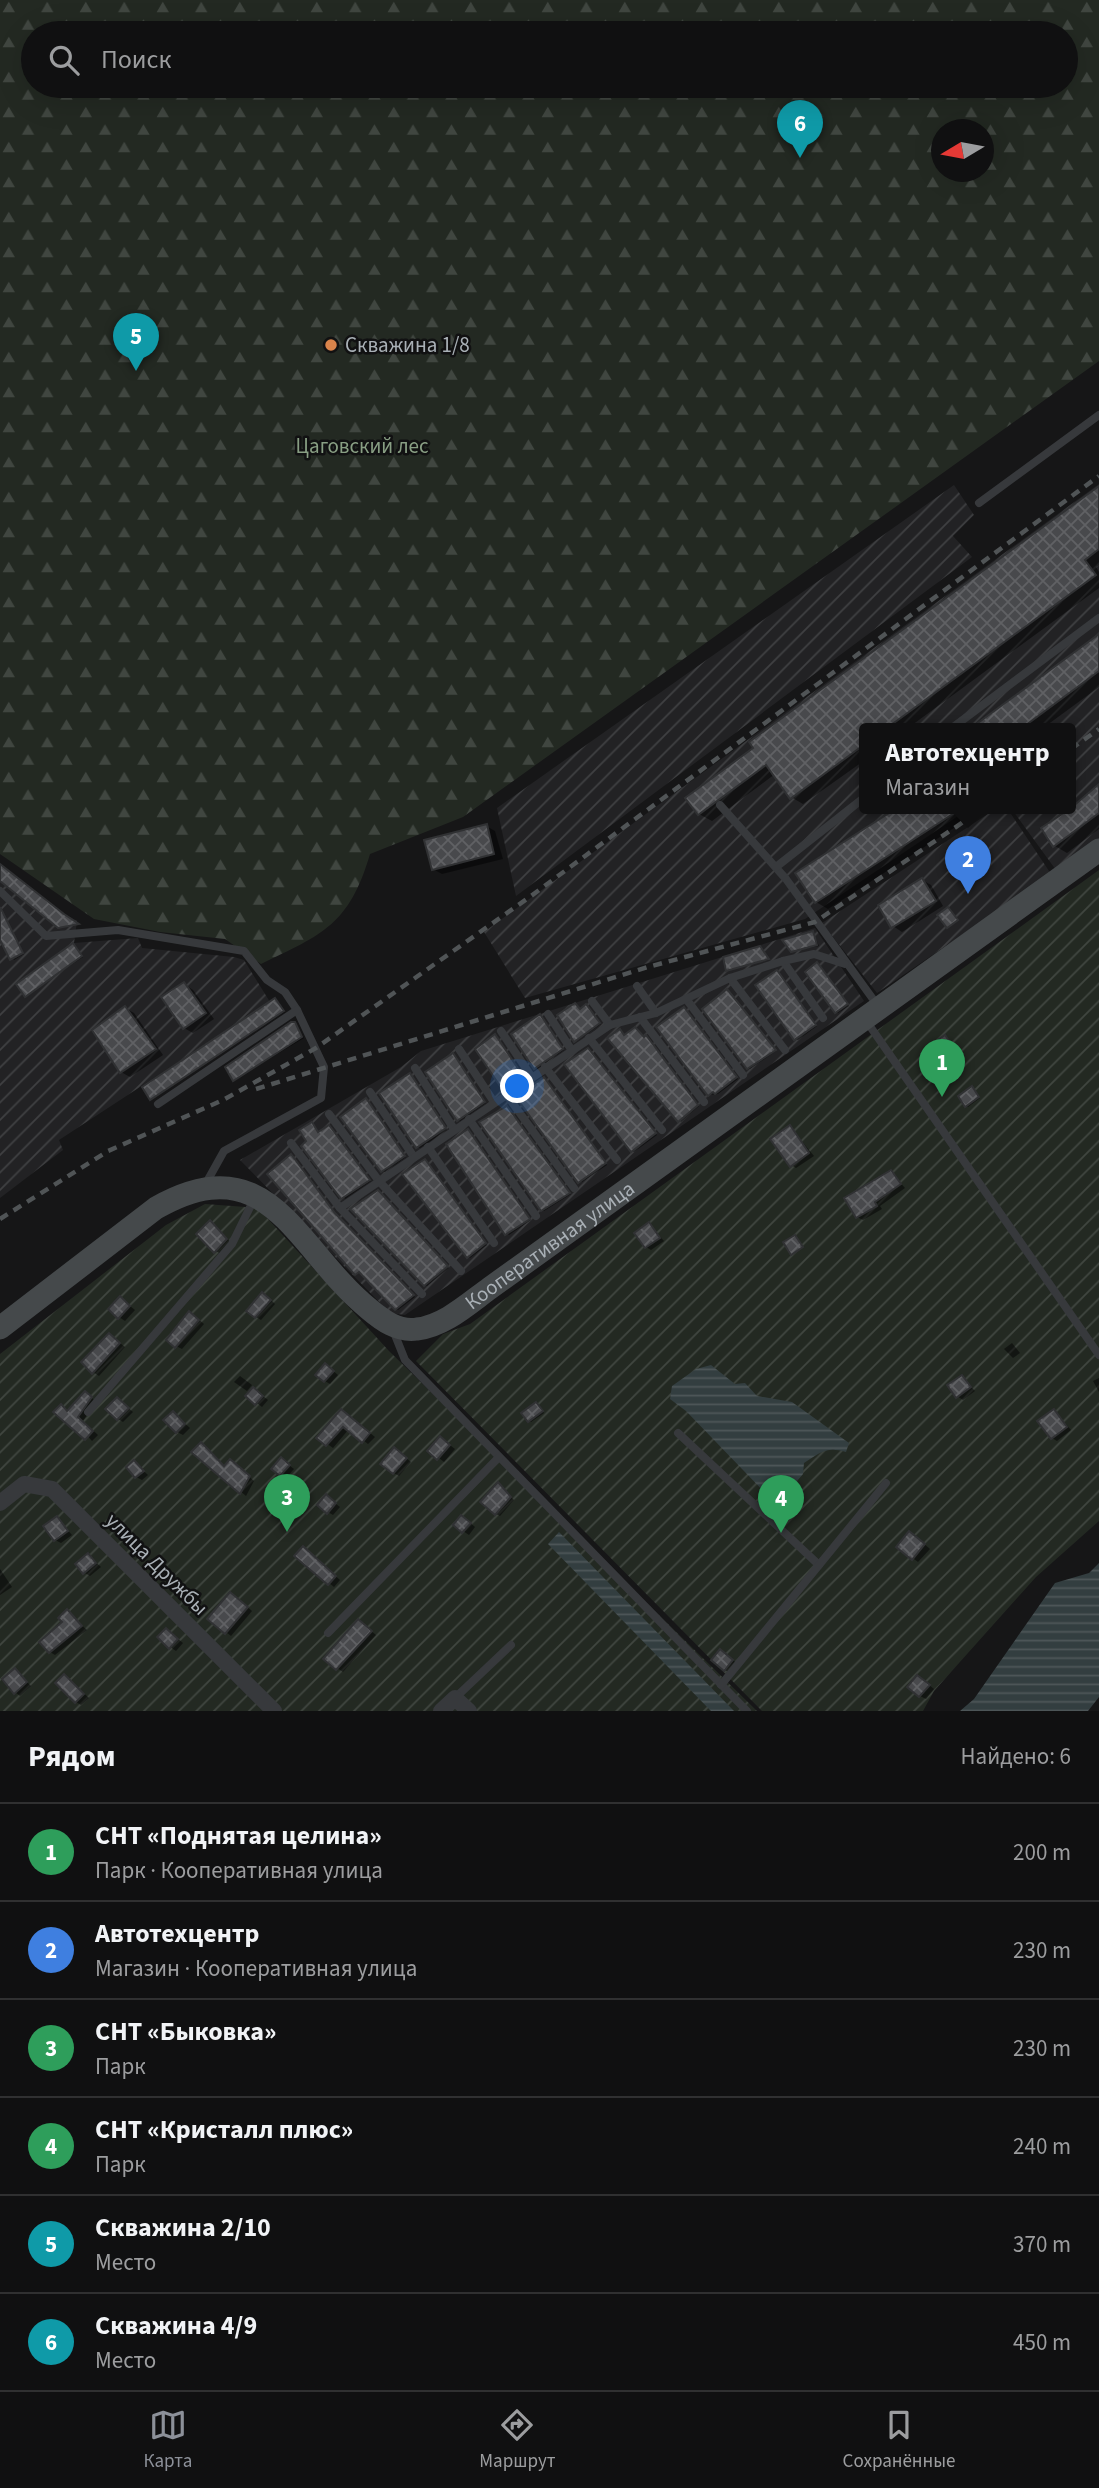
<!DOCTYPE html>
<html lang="ru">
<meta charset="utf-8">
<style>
:root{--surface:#101011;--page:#1e1e1f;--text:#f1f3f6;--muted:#9c9d9f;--line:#303031;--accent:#8c9099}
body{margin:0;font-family:"Source Sans 3",sans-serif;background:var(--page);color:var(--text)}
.compass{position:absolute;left:931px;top:119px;width:63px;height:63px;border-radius:50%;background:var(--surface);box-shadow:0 7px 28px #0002;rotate:260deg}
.you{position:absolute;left:518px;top:1087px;width:24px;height:24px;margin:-18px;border:5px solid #fff;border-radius:50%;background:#1a73e8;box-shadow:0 0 0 10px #1a73e833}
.badge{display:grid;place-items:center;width:46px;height:46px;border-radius:50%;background:var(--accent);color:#fff;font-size:23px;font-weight:700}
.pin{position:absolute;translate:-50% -58px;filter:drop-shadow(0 2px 4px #0008)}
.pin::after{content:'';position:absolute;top:37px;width:24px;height:21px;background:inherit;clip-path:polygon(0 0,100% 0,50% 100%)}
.popup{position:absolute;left:859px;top:723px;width:217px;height:91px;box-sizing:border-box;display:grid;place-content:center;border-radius:7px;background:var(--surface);filter:drop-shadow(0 2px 5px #0005);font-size:23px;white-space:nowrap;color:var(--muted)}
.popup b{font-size:26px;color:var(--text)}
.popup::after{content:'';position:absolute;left:50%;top:100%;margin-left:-14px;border:14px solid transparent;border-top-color:var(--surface)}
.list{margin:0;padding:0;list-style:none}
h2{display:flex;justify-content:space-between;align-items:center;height:91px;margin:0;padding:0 28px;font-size:30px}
h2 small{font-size:23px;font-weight:400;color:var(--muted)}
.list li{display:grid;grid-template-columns:46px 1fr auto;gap:21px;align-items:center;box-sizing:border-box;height:98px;padding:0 28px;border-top:2px solid var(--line)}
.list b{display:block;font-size:26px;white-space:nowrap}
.list p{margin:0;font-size:23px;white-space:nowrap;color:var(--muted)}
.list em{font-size:23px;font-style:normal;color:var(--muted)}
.icon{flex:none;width:38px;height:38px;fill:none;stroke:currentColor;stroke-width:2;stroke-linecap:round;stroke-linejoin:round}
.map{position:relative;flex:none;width:1099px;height:1711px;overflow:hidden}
.search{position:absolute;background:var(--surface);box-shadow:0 7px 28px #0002;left:21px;right:21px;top:21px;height:77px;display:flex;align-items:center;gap:18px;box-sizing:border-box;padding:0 24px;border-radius:38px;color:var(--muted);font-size:26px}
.sheet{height:679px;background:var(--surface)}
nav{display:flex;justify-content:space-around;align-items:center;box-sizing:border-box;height:98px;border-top:2px solid var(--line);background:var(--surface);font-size:19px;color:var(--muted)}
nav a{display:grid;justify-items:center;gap:4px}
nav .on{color:var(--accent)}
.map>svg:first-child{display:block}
.industrial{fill:url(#industrial-furrows)}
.forest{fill:url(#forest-firs);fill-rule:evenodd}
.garden{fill:url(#garden-furrows)}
.water{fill:url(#water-rules)}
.shadow{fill:#0007}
.building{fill:url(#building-cross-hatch);stroke:#303133;stroke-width:2}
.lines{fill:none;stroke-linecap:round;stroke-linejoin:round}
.service{stroke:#37393c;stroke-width:8}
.minor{stroke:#37393c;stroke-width:16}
.secondary{stroke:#45494b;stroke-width:23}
.rail{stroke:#505456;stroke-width:4.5;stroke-dasharray:9 7;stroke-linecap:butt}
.poi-dot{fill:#da844b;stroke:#111112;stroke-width:2.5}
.labels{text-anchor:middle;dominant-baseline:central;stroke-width:5;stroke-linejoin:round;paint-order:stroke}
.poi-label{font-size:21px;fill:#a9b0b6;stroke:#111112;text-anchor:start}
.park-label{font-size:21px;fill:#889e83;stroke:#111112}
.street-label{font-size:21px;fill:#a9b0b6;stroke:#111112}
</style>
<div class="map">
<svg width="1099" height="1711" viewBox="0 0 1099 1711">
<defs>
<pattern id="industrial-furrows" width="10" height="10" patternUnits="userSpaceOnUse" patternTransform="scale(1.75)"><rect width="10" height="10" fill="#222224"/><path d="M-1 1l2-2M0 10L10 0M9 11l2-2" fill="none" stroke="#3f4042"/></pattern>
<pattern id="forest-firs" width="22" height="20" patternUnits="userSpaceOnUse" patternTransform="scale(1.75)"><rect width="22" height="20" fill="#232922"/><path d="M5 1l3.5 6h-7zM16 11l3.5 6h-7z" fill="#404640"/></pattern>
<pattern id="garden-furrows" width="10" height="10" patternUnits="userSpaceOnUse" patternTransform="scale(1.75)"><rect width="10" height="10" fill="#232922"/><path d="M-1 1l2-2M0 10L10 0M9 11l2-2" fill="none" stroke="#404640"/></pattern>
<pattern id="water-rules" width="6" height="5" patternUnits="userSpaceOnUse" patternTransform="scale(1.75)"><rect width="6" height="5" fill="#333e40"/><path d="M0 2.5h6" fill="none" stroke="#4e5759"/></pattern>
<pattern id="building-cross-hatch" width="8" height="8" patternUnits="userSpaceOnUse" patternTransform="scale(1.75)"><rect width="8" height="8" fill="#48494c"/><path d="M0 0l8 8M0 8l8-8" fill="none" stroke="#606164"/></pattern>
</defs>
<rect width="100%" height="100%" fill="#161617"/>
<g class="industrial">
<polygon points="1099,484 1099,839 1056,870 1011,808 1071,808 1071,728 865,728 865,808 970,808 805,919 525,998 484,932"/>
<polygon points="954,485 974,515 953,536 972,557 516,896 497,808"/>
<polygon points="997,808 1007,808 1051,874 877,993 822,923"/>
<polygon points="0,864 64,914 77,921 74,943 138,938 142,948 234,957 244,960 270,1002 59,1140 63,1150 0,1198"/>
<polygon points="815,928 864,1001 405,1315 390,1313 240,1160 401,1067 421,1051"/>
</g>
<path class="forest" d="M0 0H1099V361L463 817 370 854C349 925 323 934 261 964L225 939 160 932 94 919 0 854ZM33 33H1066V86H33ZM942 130H984V172H942Z"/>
<g class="garden">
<polygon points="1099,870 1099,1521 1036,1577 934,1691 923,1711 762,1711 416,1361 443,1334 470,1324"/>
<polygon points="205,1204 258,1208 389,1351 757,1711 0,1711 0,1354 166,1225"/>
</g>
<g class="water">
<path d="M711 1365 735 1384 745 1383 757 1396 792 1402 849 1443 846 1452C826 1446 820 1453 804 1463L803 1474 792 1487 777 1486V1495L768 1496 686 1411 670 1399 672 1386 696 1369Z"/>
<polygon points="559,1532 734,1711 711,1711 548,1544"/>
<polygon points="1099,1563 1099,1697 1088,1711 960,1711 974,1699 1055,1583 1089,1573"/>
</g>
<g class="shadow">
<polygon points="1099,488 1099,565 1096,567 1099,572 1099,588 908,728 865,728 865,760 803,804 791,797 775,774 712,821 699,814"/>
<polygon points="1099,636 1099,687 1043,728 974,728"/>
<polygon points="1099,786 1099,829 1067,853 1055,846 1043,828"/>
<polygon points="900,808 985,808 828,909 816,902"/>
<polygon points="486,826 495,831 503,859 442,874 433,869"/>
<polygon points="922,880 931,885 943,906 902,932 893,926"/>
<polygon points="0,906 24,954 14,960 0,936"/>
<polygon points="813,933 819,946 792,951"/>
<polygon points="74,945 83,957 26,995"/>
<polygon points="762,950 769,960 728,969"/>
<polygon points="819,966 849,1006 838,1013 836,1012"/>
<polygon points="779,973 817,1026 798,1040 796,1039"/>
<polygon points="184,984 193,990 214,1019 193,1033 184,1028"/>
<polygon points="729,992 776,1051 750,1069 748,1068"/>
<polygon points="276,1000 285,1012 151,1098"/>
<polygon points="125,1008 134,1013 163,1055 130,1077 121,1072"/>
<polygon points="589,1008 601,1024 577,1041 580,1011"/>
<polygon points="686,1010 738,1079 718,1094 709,1095"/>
<polygon points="540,1016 564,1050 537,1069 535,1067"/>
<polygon points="295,1024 304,1038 235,1079"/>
<polygon points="495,1036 524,1077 506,1089 504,1087"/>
<polygon points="625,1037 648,1039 699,1106 681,1122"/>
<polygon points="945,1037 959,1052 945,1061 939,1058"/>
<polygon points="588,1050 657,1135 634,1152 632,1151"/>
<polygon points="453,1056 486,1103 460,1121 458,1120"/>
<polygon points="410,1075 447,1130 420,1148 418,1147"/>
<polygon points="547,1081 607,1165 582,1182 579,1181"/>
<polygon points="972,1088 980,1098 968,1107 966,1106"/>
<polygon points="366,1100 406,1157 385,1172 383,1171"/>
<polygon points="509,1109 571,1194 544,1211 542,1210"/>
<polygon points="790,1127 814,1156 796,1168 791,1165"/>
<polygon points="331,1128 371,1181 345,1199 319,1133"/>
<polygon points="470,1132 531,1220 509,1235 507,1233"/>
<polygon points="293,1157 337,1216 415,1297 398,1310 384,1299 361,1272 357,1273"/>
<polygon points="427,1162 487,1245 470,1258 468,1257"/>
<polygon points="891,1172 905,1188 880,1206 882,1209 863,1220 857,1217"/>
<polygon points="381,1193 449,1268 427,1286 425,1285"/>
<polygon points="210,1222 232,1243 221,1254 216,1251"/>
<polygon points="649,1225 664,1241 651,1250 646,1247"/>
<polygon points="268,1297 275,1304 261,1320 256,1317"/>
<polygon points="120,1298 135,1310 125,1321 119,1317"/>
<polygon points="195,1316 204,1324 182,1349 176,1346"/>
<polygon points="110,1335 125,1347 99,1376 93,1372"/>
<polygon points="1012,1343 1020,1353 1013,1358 1004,1349"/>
<polygon points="331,1369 338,1375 330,1384 325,1381"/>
<polygon points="240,1376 252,1385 247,1391 234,1382"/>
<polygon points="962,1377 975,1391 963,1400 957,1396"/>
<polygon points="1099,1378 1099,1392 1093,1381"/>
<polygon points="254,1389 268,1400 262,1407 248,1396"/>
<polygon points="91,1397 96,1402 83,1421 98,1435 92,1441 61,1407 69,1412"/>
<polygon points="118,1399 133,1412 123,1422 118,1419"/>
<polygon points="536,1404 544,1413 531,1422 529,1421"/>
<polygon points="1054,1411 1071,1430 1057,1441 1052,1438"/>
<polygon points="173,1413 190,1428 183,1435 177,1432"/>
<polygon points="347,1414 375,1437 368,1444 349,1429 333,1448 319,1438"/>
<polygon points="446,1442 455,1449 444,1462 430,1451"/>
<polygon points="201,1444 226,1467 236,1465 254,1481 246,1496 194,1452"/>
<polygon points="400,1453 411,1462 399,1476 394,1473"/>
<polygon points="281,1459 294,1469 286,1478 281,1475"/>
<polygon points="134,1462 148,1475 142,1480 136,1477"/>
<polygon points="498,1484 514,1500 500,1516 496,1514"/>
<polygon points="331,1500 340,1507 333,1515 328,1512"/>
<polygon points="57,1518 72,1535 61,1543 55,1540"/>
<polygon points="467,1520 475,1527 469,1535 463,1531"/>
<polygon points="915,1536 930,1549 918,1562 898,1547"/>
<polygon points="309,1552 340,1580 334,1587 297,1556"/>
<polygon points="88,1555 101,1567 90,1576 85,1573"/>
<polygon points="0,1569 12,1587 0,1595"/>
<polygon points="236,1597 252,1611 231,1636 226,1632"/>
<polygon points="67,1612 87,1630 55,1655 50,1652"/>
<polygon points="364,1625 376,1635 343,1672 337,1668"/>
<polygon points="171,1633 183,1643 176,1651 170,1647"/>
<polygon points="721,1651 738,1664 730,1673 725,1670"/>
<polygon points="15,1670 31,1686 20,1696 15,1692"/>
<polygon points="65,1676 89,1698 81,1705 76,1702"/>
<polygon points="923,1680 934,1689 926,1699 920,1696"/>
</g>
<g class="building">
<polygon points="1099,486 1099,549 1085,560 1096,575 887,728 865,728 865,744 790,799 766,765 698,815 685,798 753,748 749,742"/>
<polygon points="1099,634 1099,671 1022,728 971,728"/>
<polygon points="1099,784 1099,813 1053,847 1041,828 1071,808"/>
<polygon points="897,808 962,808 815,903 795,873"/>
<polygon points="487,824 494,854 432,870 424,840"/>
<polygon points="0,864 64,914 79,924 58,928 0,881"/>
<polygon points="922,878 936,901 891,928 878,905"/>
<polygon points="0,907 23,953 10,960 0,940"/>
<polygon points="948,907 958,920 947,928 937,915"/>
<polygon points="813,931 817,945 791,952 782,940"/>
<polygon points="73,943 82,956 25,997 16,984"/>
<polygon points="760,946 769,959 726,971 723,957"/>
<polygon points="817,962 848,1004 835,1013 805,972"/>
<polygon points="777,970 816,1025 794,1040 755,985"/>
<polygon points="184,982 206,1013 183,1029 161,997"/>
<polygon points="727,989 776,1050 747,1069 702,1009"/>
<polygon points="275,998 284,1011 150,1100 142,1087"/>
<polygon points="575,1003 580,1009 586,1004 600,1023 574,1042 557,1015"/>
<polygon points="125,1006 156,1049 120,1073 92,1030"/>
<polygon points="684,1007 737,1077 715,1094 713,1092 708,1096 656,1027"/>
<polygon points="540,1014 563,1049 534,1069 511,1034"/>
<polygon points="291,1022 295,1022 302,1037 233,1081 225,1067"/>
<polygon points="635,1027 644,1037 646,1035 698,1105 678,1122 607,1038 620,1029 624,1035"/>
<polygon points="495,1034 523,1076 502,1089 475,1049"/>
<polygon points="945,1035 954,1048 938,1060 929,1046"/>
<polygon points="588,1048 656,1133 631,1152 564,1064"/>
<polygon points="453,1053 485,1102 457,1121 425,1072"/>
<polygon points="410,1073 446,1128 416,1148 379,1093"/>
<polygon points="544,1077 606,1163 578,1183 516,1097"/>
<polygon points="972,1086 979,1097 965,1107 958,1096"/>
<polygon points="366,1098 405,1156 381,1172 340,1117"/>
<polygon points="507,1106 570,1193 541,1211 479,1122"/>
<polygon points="312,1122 318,1132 329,1125 370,1180 341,1199 301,1146 306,1141 299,1130"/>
<polygon points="790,1125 809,1153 790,1167 770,1139"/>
<polygon points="468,1129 530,1219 505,1235 446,1144"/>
<polygon points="291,1154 335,1213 414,1295 395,1310 359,1272 355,1275 267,1174"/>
<polygon points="425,1159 486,1243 467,1258 402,1174"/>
<polygon points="891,1170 901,1184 875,1202 877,1206 856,1218 844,1198"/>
<polygon points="378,1190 448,1266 424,1286 350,1209"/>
<polygon points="210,1220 227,1239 214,1253 196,1234"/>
<polygon points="649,1222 660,1238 645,1248 634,1233"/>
<polygon points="795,1235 803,1247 791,1255 783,1242"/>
<polygon points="262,1292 271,1300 255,1318 246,1311"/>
<polygon points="120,1296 130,1306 118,1319 108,1309"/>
<polygon points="189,1311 199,1320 175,1348 166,1340"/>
<polygon points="109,1333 120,1343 92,1374 81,1362"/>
<polygon points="325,1363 334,1371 324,1382 315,1375"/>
<polygon points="962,1375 971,1387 956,1398 947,1385"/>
<polygon points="253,1387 263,1396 255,1405 245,1396"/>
<polygon points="85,1391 92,1397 78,1417 93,1431 85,1440 53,1412 61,1404 67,1411"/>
<polygon points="117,1397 129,1408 117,1420 105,1409"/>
<polygon points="536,1402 543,1411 528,1422 521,1413"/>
<polygon points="341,1409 370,1433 362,1443 343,1427 326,1446 316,1438"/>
<polygon points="1054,1409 1067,1427 1051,1439 1037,1421"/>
<polygon points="173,1411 185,1424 176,1433 163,1420"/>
<polygon points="440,1436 450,1445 437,1460 427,1451"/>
<polygon points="201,1442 224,1466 230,1459 250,1476 240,1494 191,1452"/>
<polygon points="394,1447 407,1458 393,1474 380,1464"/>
<polygon points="281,1457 290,1465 280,1476 271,1469"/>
<polygon points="134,1460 144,1471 135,1478 126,1467"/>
<polygon points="498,1482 511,1497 495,1515 480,1502"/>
<polygon points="326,1494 336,1503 327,1514 317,1505"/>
<polygon points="461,1515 471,1523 462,1533 453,1525"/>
<polygon points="57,1516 68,1531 54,1541 43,1526"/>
<polygon points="909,1531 925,1544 912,1560 896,1547"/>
<polygon points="303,1546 336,1576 328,1585 294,1556"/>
<polygon points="88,1553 96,1563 83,1574 75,1564"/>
<polygon points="230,1592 248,1607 225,1634 207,1619"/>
<polygon points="67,1609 82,1626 49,1653 39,1642 62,1622 58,1618"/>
<polygon points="358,1619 372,1631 336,1670 323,1659"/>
<polygon points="166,1628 178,1639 169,1649 157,1637"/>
<polygon points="720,1649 733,1660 724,1671 711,1660"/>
<polygon points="15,1668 27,1682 14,1694 2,1679"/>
<polygon points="64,1674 84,1694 75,1703 55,1683"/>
<polygon points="917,1675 930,1685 919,1697 907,1687"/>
</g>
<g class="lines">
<g class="service">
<polyline points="979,503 1099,415"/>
<polyline points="952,728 1099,618"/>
<polyline points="720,805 786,879 878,1006"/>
<polyline points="776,867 865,797"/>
<polyline points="0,891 46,936 118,930 244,951 267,980 285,992 297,1010 324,1067 321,1098 224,1151 205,1185"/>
<polyline points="783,961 823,1018"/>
<polyline points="730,978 785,1050"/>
<polyline points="637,986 656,1013"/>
<polyline points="687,1000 743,1075"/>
<polyline points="592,1001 610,1025"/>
<polyline points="548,1014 571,1049"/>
<polyline points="640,1017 704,1102"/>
<polyline points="867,1022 1099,1355"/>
<polyline points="501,1031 531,1076"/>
<polyline points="589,1038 662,1130"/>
<polyline points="459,1049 494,1102"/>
<polyline points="545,1067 617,1160"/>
<polyline points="415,1068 454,1129"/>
<polyline points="370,1092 414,1157"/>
<polyline points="506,1094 574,1188"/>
<polyline points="158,1104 297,1010"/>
<polyline points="329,1114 379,1181 461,1271"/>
<polyline points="469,1119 536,1216"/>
<polyline points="291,1143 340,1208"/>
<polyline points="428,1147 494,1243"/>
<polyline points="422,1294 340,1208 610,1025 656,1013 730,978 783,961 814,954 845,964"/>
<polyline points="393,1330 405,1360 747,1711"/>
<polyline points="88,1412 232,1244 255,1197"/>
<polyline points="678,1433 819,1565"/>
<polyline points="328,1633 499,1457"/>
<polyline points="721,1685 886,1483"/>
<polyline points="455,1698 511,1645"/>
</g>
<g class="minor">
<polyline points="0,1503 24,1484 52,1489 274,1711"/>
<polyline points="441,1711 455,1698 469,1711"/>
</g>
<path class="secondary" id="s1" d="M0 1328 156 1208C270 1143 295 1249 369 1309 382 1320 398 1332 417 1329 444 1326 468 1304 490 1288L1099 850"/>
<g class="rail">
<polyline points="1071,749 1099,729"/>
<polyline points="256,1089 648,967 815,922 984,808"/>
<polyline points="0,1219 108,1151 223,1100 316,1048 531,896 1099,476"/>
</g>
</g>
<circle class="poi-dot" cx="331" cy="345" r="7"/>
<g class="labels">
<g class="poi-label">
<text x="345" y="345">Скважина 1/8</text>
</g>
<g class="park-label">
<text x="362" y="446">Цаговский лес</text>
</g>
<g class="street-label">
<text stroke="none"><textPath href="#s1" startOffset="674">Кооперативная улица</textPath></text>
<text transform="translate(157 1564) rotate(45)">улица Дружбы</text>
</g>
</g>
</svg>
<svg class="compass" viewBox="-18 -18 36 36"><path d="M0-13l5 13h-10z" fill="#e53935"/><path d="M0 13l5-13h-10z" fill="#9c9d9f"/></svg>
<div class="you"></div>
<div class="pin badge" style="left:942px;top:1097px;background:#2e9e5b">1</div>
<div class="pin badge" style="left:968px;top:894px;background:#3f7fe0">2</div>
<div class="popup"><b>Автотехцентр</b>Магазин</div>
<div class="pin badge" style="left:287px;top:1532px;background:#2e9e5b">3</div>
<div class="pin badge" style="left:781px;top:1533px;background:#2e9e5b">4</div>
<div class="pin badge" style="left:136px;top:371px;background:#0f9aa8">5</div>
<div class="pin badge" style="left:800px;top:158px;background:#0f9aa8">6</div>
<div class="search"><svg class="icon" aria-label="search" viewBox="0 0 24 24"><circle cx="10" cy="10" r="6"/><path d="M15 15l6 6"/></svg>Поиск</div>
</div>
<section class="sheet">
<h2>Рядом<small>Найдено: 6</small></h2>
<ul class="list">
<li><span class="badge" style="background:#2e9e5b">1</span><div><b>СНТ «Поднятая целина»</b><p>Парк · Кооперативная улица</p></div><em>200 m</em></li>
<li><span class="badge" style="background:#3f7fe0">2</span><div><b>Автотехцентр</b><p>Магазин · Кооперативная улица</p></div><em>230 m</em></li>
<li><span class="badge" style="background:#2e9e5b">3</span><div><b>СНТ «Быковка»</b><p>Парк</p></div><em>230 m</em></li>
<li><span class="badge" style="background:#2e9e5b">4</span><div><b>СНТ «Кристалл плюс»</b><p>Парк</p></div><em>240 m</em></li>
<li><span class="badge" style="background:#0f9aa8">5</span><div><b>Скважина 2/10</b><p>Место</p></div><em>370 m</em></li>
<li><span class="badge" style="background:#0f9aa8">6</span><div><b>Скважина 4/9</b><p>Место</p></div><em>450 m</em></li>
</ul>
</section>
<nav>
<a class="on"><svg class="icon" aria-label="map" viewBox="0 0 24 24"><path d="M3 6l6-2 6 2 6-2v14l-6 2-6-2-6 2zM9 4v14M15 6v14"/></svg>Карта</a>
<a><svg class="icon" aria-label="directions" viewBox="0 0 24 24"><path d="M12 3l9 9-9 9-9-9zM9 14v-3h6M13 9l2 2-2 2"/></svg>Маршрут</a>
<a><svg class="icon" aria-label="saved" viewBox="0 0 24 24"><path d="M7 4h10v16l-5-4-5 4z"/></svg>Сохранённые</a>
</nav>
